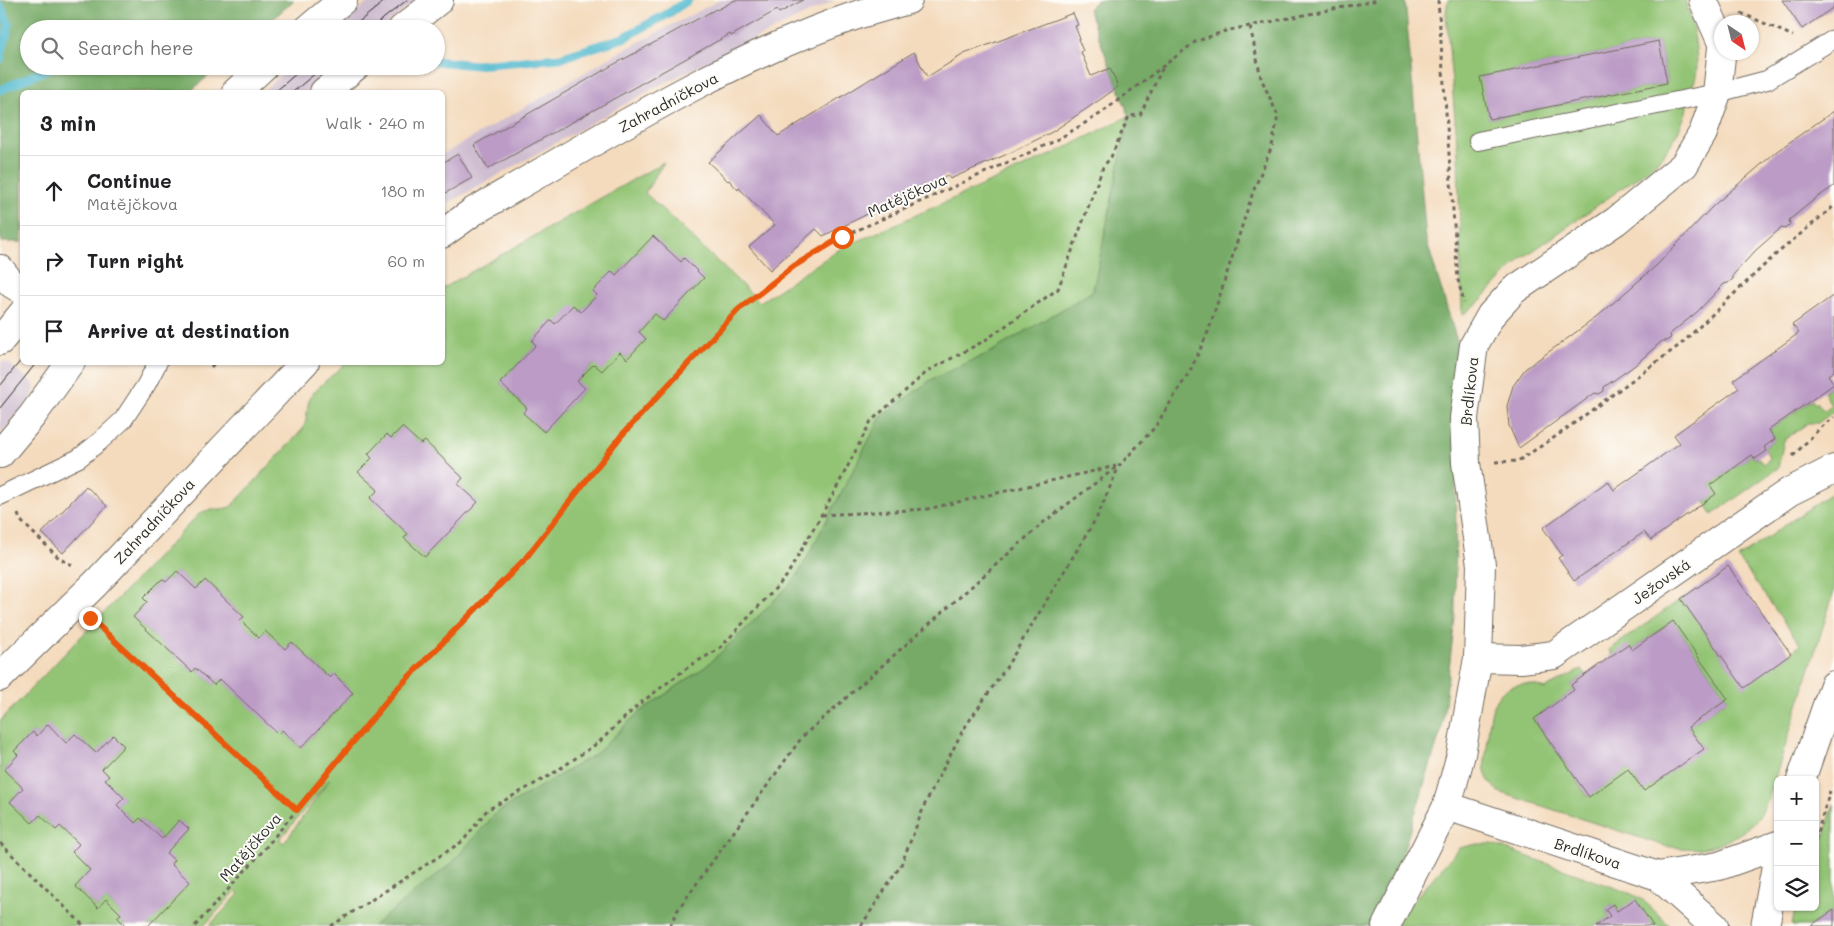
<!DOCTYPE html>
<meta charset="utf-8">
<style>
:root{--surface:#fff;--page:#f2f2f2;--text:#202124;--muted:#757577;--line:#e0e0e0}
body{margin:0;font-family:Mali,sans-serif;background:var(--page);color:var(--text)}
.controls{position:absolute;right:15px;bottom:15px;display:grid;overflow:hidden;border-radius:8px;box-shadow:0 1px 4px #0004}
.controls button{width:45px;height:45px;display:grid;place-items:center;padding:0;border:0;border-bottom:1px solid var(--line);background:var(--surface);color:var(--text);font:25px sans-serif}
.compass{position:absolute;left:1714px;top:15px;width:45px;height:45px;border-radius:50%;background:var(--surface);box-shadow:0 1px 4px #0004;rotate:145deg}
.stop{position:absolute;width:15px;height:15px;margin:-11px;border:4px solid #ea580c;border-radius:50%;background:#fff}
.stop.end{background:#ea580c;border-color:#fff;box-shadow:0 1px 5px #0008}
.list{margin:0;padding:0;list-style:none}
h2{display:flex;justify-content:space-between;align-items:center;height:65px;margin:0;padding:0 20px;font-size:21px}
h2 small{font-size:16px;font-weight:400;color:var(--muted)}
.list li{display:grid;grid-template-columns:32px 1fr auto;gap:15px;align-items:center;box-sizing:border-box;height:70px;padding:0 20px;border-top:1px solid var(--line)}
.list b{display:block;font-size:19px;white-space:nowrap}
.list p{margin:0;font-size:16px;white-space:nowrap;color:var(--muted)}
.list em{font-size:16px;font-style:normal;color:var(--muted)}
.icon{flex:none;width:28px;height:28px;fill:none;stroke:currentColor;stroke-width:2;stroke-linecap:round;stroke-linejoin:round}
.map{position:relative;flex:none;width:1834px;height:926px;overflow:hidden}
.search{position:absolute;background:var(--surface);box-shadow:0 1px 4px #0004;left:20px;top:20px;width:425px;height:55px;display:flex;align-items:center;gap:12px;box-sizing:border-box;padding:0 18px;border-radius:28px;color:var(--muted);font-size:19px}
.panel{position:absolute;background:var(--surface);box-shadow:0 1px 4px #0004;left:20px;top:90px;width:425px;height:275px;border-radius:8px}
.map>svg:first-child{display:block}
.industrial{fill:#cfbdd0}
.green{fill:#93c474;stroke:#5f7850;fill-rule:evenodd}
.forest{fill:#76aa66;stroke:#506a48}
.lines{fill:none;stroke-linecap:round;stroke-linejoin:round}
.stream{stroke:#51b9cf;stroke-width:9}
.building{fill:#bc9cc6}
.service-casing{stroke:#71695e;stroke-width:20}
.minor-casing{stroke:#71695e;stroke-width:30}
.primary-casing{stroke:#71695e;stroke-width:30}
.path{stroke:#71695e;stroke-width:3;stroke-dasharray:4 4;stroke-linecap:butt}
.service{stroke:#fff;stroke-width:18}
.minor{stroke:#fff;stroke-width:28}
.primary{stroke:#fff;stroke-width:28}
.tram{stroke:#2b2b2b;stroke-width:1}
.route{stroke:#ea580c;stroke-width:6}
.labels{text-anchor:middle;dominant-baseline:central;stroke-width:4;stroke-linejoin:round;paint-order:stroke}
.street-label{font-size:15px;fill:#2b2b2b;stroke:#fdfcf7}
</style>
<div class="map">
<svg width="1834" height="926" viewBox="0 0 1834 926">
<rect width="100%" height="100%" fill="#fdfcf7"/>
<filter id="ink" filterUnits="userSpaceOnUse"><feTurbulence type="fractalNoise" baseFrequency=".02" numOctaves="2"/><feDisplacementMap in="SourceGraphic" scale="10" xChannelSelector="R" yChannelSelector="G"/><feConvolveMatrix kernelMatrix="1 2 1 2 8 2 1 2 1" color-interpolation-filters="sRGB"/></filter>
<filter id="wash" filterUnits="userSpaceOnUse"><feTurbulence type="fractalNoise" baseFrequency=".0096" numOctaves="4" result="noise"/><feDisplacementMap in="SourceGraphic" scale="20" xChannelSelector="R" yChannelSelector="G"/><feGaussianBlur stdDeviation="1.12" result="paint"/><feColorMatrix in="noise" values="0 0 0 0 0 0 0 0 0 0 0 0 0 0 0 0 0 1.4 0 .05"/><feComposite in="paint" operator="in"/></filter>
<g filter="url(#wash)">
<rect width="100%" height="100%" fill="#f4dbbe"/>
<g class="industrial">
<polygon points="371,0 417,0 380,29 335,29"/>
<polygon points="720,0 835,0 652,89 443,206 442,155 620,52"/>
<polygon points="291,66 335,66 305,92 262,92"/>
<polygon points="1,362 7,362 34,384 34,389 29,401 0,434"/>
</g>
<g class="green">
<path d="M1448 0H1685C1692 18 1702 65 1694 83 1693 85 1691 87 1690 89 1686 95 1688 105 1686 112 1679 134 1667 154 1649 169L1520 260 1477 304 1462 315 1458 154 1446 13ZM1659 41 1667 83 1489 119 1481 77Z"/>
<path d="M1129 116 1093 291 991 352 932 379 881 417 797 577 748 627 705 667 637 714 597 753 496 813 452 863 373 926H209L239 894 236 891 204 926H148L171 864 174 860 166 853 189 829 179 821 162 839 140 818 135 823 117 805 124 798 105 779 109 776 102 769 124 746 113 736 96 753 75 734 66 743 48 725 37 736 33 732 14 751 18 755 5 769 23 788 10 802 32 823 40 815 56 830 60 826 79 844 72 852 90 870 75 886 98 908 106 899 121 914 118 918 126 926H0V721L198 515C209 506 221 512 232 506L303 429C308 419 306 408 310 398 314 389 338 371 346 363L442 362 443 288 664 162 645 193 760 302 840 249 1057 152ZM652 237 681 262 684 259 704 278 663 321 655 314 639 332 646 339 627 359 620 352 594 364 577 381 585 389 543 432 524 413 527 408 500 383 536 345 532 341 551 321 555 324 581 312 597 295 612 272 616 275ZM402 427 421 444 425 441 463 478 458 484 478 502 425 557 404 538 408 534 371 498 378 490 359 472 372 458 387 434 391 438ZM177 571 196 589 205 580 244 616 240 620 259 638 266 631 285 649 292 642 330 678 334 674 353 693 301 748 282 730 278 733 220 679 214 685 195 668 191 671 133 617 147 602 143 598 162 579 166 582ZM330 779 284 843H283L280 839Z"/>
<polygon points="1834,384 1834,411 1818,423 1808,423 1784,440 1778,468 1712,515 1705,502 1715,494 1710,485 1752,455 1755,459 1758,458 1763,464 1770,459 1764,447 1775,439 1769,430 1812,400 1815,404 1817,402 1824,411 1831,405 1824,392"/>
<path d="M1834 494V592L1769 797C1766 802 1764 809 1761 814 1750 830 1727 843 1708 847 1694 850 1679 848 1665 846L1499 792C1494 787 1488 782 1486 774 1483 767 1486 756 1487 748 1488 735 1489 714 1495 702 1504 683 1527 680 1544 689L1582 669 1586 674 1571 685 1574 690 1534 719 1588 797 1628 769 1644 791 1704 748 1688 727 1728 699 1673 621 1632 650 1613 656 1609 650 1681 599 1744 687 1791 654 1800 644 1738 558 1828 495Z"/>
<polygon points="1834,804 1834,910 1810,926 1792,926 1795,909 1797,907 1815,907 1815,867 1820,848"/>
<polygon points="1477,844 1492,844 1627,892 1642,899 1670,926 1653,926 1617,911 1612,904 1605,910 1610,916 1596,926 1391,926 1459,848"/>
</g>
<g class="forest">
<polygon points="0,0 294,0 262,29 29,29 29,66 219,66 190,92 22,92 22,242 2,242 0,233"/>
<polygon points="1097,0 1405,0 1426,239 1457,341 1455,618 1442,728 1397,871 1369,926 373,926 452,863 496,813 597,753 637,714 705,667 748,627 797,577 881,417 932,379 991,352 1093,291 1129,116 1088,9"/>
</g>
<g class="lines">
<g class="stream">
<polyline points="0,6 9,25 0,59"/>
<polyline points="436,61 475,65 560,58 623,38 669,13 688,0"/>
<polyline points="0,90 55,66"/>
</g>
</g>
<g id="blocks">
<g class="building">
<polygon points="735,0 803,0 779,13 777,10 731,36 730,34 488,169 474,145 613,65 716,9 717,10"/>
<polygon points="1782,0 1834,0 1834,7 1802,29"/>
<polygon points="1073,13 1078,25 1075,26 1080,39 1078,39 1083,51 1081,52 1091,76 1110,68 1118,87 1098,101 1052,132 1012,152 950,179 947,175 927,187 925,184 908,194 823,236 816,229 770,270 749,247 775,225 739,188 738,190 729,180 728,181 708,162 761,115 778,136 914,52 927,77 964,54"/>
<polygon points="1659,41 1667,83 1489,119 1480,77"/>
<polygon points="1834,111 1834,186 1815,199 1789,220 1790,224 1785,229 1781,228 1755,251 1733,275 1733,279 1728,283 1724,284 1697,312 1670,334 1671,338 1666,341 1662,341 1634,366 1604,387 1604,391 1599,394 1595,393 1519,448 1509,426 1507,406 1513,386 1525,369 1597,317 1657,265 1713,206 1777,151"/>
<polygon points="458,154 472,178 442,195 442,163"/>
<polygon points="653,236 681,262 684,258 704,278 663,321 655,314 639,332 646,339 627,359 620,352 602,371 594,364 577,381 585,388 544,432 523,413 527,408 500,383 536,345 532,341 551,320 555,324 573,305 581,312 597,295 593,291 612,271 616,275"/>
<polygon points="1834,295 1834,371 1828,375 1834,384 1769,430 1775,439 1764,447 1767,451 1755,459 1752,455 1710,485 1716,494 1651,540 1644,532 1574,581 1558,558 1562,555 1543,528 1608,481 1614,490 1680,443 1674,435 1739,388 1733,380 1799,333 1792,325"/>
<polygon points="402,427 421,444 425,441 463,478 458,484 478,502 425,557 404,538 408,534 370,498 378,490 358,472 372,458 368,454 387,434 391,438"/>
<polygon points="86,486 107,506 63,553 42,533"/>
<polygon points="1728,566 1791,654 1744,688 1681,599"/>
<polygon points="177,571 196,589 205,580 244,617 240,620 259,638 265,631 285,649 292,642 330,678 334,674 353,693 301,748 282,730 278,734 220,679 214,685 195,668 192,672 133,617 147,602 143,598 162,579 166,582"/>
<polygon points="1673,621 1728,699 1688,727 1704,749 1644,791 1628,769 1589,797 1534,719 1574,690 1571,685 1628,644 1632,650"/>
<polygon points="48,724 66,743 75,734 96,753 113,735 124,746 102,769 109,776 105,779 124,798 117,805 135,823 140,818 162,839 179,820 189,829 166,853 174,860 171,864 190,882 148,926 126,926 117,917 121,914 106,899 98,908 75,886 90,870 72,852 79,844 60,826 56,830 40,815 32,823 10,802 23,788 4,770 18,755 14,751 33,732 37,736"/>
<polygon points="1635,899 1653,926 1596,926 1610,916 1605,909 1613,904 1617,911"/>
<polygon points="1834,910 1834,926 1810,926"/>
</g>
</g>
</g>
<g filter="url(#ink)">
<use href="#blocks" fill-opacity="0" stroke="#71695e" stroke-width="1"/>
<g class="lines">
<g class="service-casing">
<g id="service">
<polyline points="1478,141 1717,93 1767,80 1834,39"/>
<polyline points="0,496 79,458 99,442 123,420 146,385 158,362"/>
</g>
</g>
<g class="minor-casing">
<g id="minor">
<polyline points="1703,0 1722,43"/>
<path d="M442 234 474 211C599 140 724 59 860 14 876 9 892 5 908 0"/>
<polyline points="0,269 12,284 22,290"/>
<polyline points="1478,658 1521,659 1554,655 1789,492 1834,469"/>
<polyline points="0,677 96,583 305,362"/>
<polyline points="1801,780 1834,685"/>
<polyline points="1447,806 1658,876 1714,926"/>
<polyline points="1658,876 1719,866 1778,845"/>
<polyline points="1386,926 1447,806 1461,754 1478,658 1481,565 1466,463 1464,418 1474,345 1491,315 1514,290 1616,221 1684,165 1703,133 1717,93 1722,48"/>
<polyline points="1765,926 1778,856"/>
</g>
</g>
<g class="primary-casing">
<g id="primary">
<polyline points="308,29 343,0"/>
<polyline points="402,29 439,0"/>
<polyline points="236,92 264,66"/>
<polyline points="324,92 356,66"/>
<polyline points="0,341 22,314"/>
<polyline points="0,454 32,416 71,362"/>
</g>
</g>
<g class="path">
<polyline points="1438,0 1458,280 1464,303"/>
<polyline points="1741,13 1793,36"/>
<polyline points="211,367 215,362"/>
<polyline points="1793,456 1820,428 1834,417"/>
<polyline points="1495,462 1518,461 1558,435 1681,344 1774,256 1834,206"/>
<polyline points="18,514 20,520 59,558 72,565"/>
<polyline points="822,515 927,509 1116,466"/>
<polyline points="96,623 297,810"/>
<polyline points="1815,840 1830,791"/>
<polyline points="0,843 84,926"/>
<polyline points="195,926 261,853 395,691 525,559 621,436 738,310 794,266 842,237 1055,141 1100,114 1195,42 1225,31 1378,0"/>
<polyline points="331,926 463,841 487,810 549,776 598,743 638,705 691,665 719,649 786,577 836,489 871,421 928,371 984,341 1058,289 1103,167 1111,157 1129,116 1140,115 1164,65"/>
<polyline points="670,926 677,911 802,737 1044,522 1118,466"/>
<polyline points="861,926 901,865 925,804 963,730 1007,666 1097,517 1119,466 1155,427 1190,371 1208,332 1253,192 1272,146 1278,116 1261,78 1250,26"/>
</g>
<use href="#service" class="service"/>
<use href="#minor" class="minor"/>
<use href="#primary" class="primary"/>
<g class="tram">
<polyline points="350,29 386,0"/>
<polyline points="370,29 407,0"/>
<polyline points="275,92 305,66"/>
<polyline points="293,92 324,66"/>
<polyline points="0,386 22,359"/>
<polyline points="0,408 37,362"/>
</g>
</g>
</g>
<g class="lines" filter="url(#ink)">
<polyline class="route" points="90,618 297,810 395,691 525,559 621,436 738,310 794,266 842,237"/>
</g>
<g class="labels">
<g class="street-label">
<text transform="translate(668 102) rotate(-28)">Zahradníčkova</text>
<text transform="translate(907 195) rotate(-24)">Matějčkova</text>
<text transform="translate(1469 391) rotate(-84)">Brdlíkova</text>
<text transform="translate(154 521) rotate(-47)">Zahradníčkova</text>
<text transform="translate(1661 581) rotate(-35)">Ježovská</text>
<text transform="translate(250 847) rotate(-49)">Matějčkova</text>
<text transform="translate(1588 853) rotate(18)">Brdlíkova</text>
</g>
</g>
</svg>
<div class="controls">
<button>+</button>
<button>−</button>
<button><svg class="icon" aria-label="layers" viewBox="0 0 24 24"><path d="M12 4l9 5-9 5-9-5zM3 14l9 5 9-5"/></svg></button>
</div>
<svg class="compass" viewBox="-18 -18 36 36"><path d="M0-13l5 13h-10z" fill="#e53935"/><path d="M0 13l5-13h-10z" fill="#757577"/></svg>
<div class="stop" style="left:842px;top:237px"></div>
<div class="stop end" style="left:90px;top:618px"></div>
<div class="search"><svg class="icon" aria-label="search" viewBox="0 0 24 24"><circle cx="10" cy="10" r="6"/><path d="M15 15l6 6"/></svg>Search here</div>
<section class="panel">
<h2>3 min<small>Walk · 240 m</small></h2>
<ul class="list">
<li><svg class="icon" aria-label="ahead" viewBox="0 0 24 24"><path d="M12 20V5M6 11l6-6 6 6"/></svg><div><b>Continue</b><p>Matějčkova</p></div><em>180 m</em></li>
<li><svg class="icon" aria-label="right" viewBox="0 0 24 24"><path d="M7 20v-9h11M14 6l5 5-5 5"/></svg><div><b>Turn right</b></div><em>60 m</em></li>
<li><svg class="icon" aria-label="arrive" viewBox="0 0 24 24"><path d="M6 21V4h12l-3 4 3 4H6"/></svg><div><b>Arrive at destination</b></div></li>
</ul>
</section>
</div>
